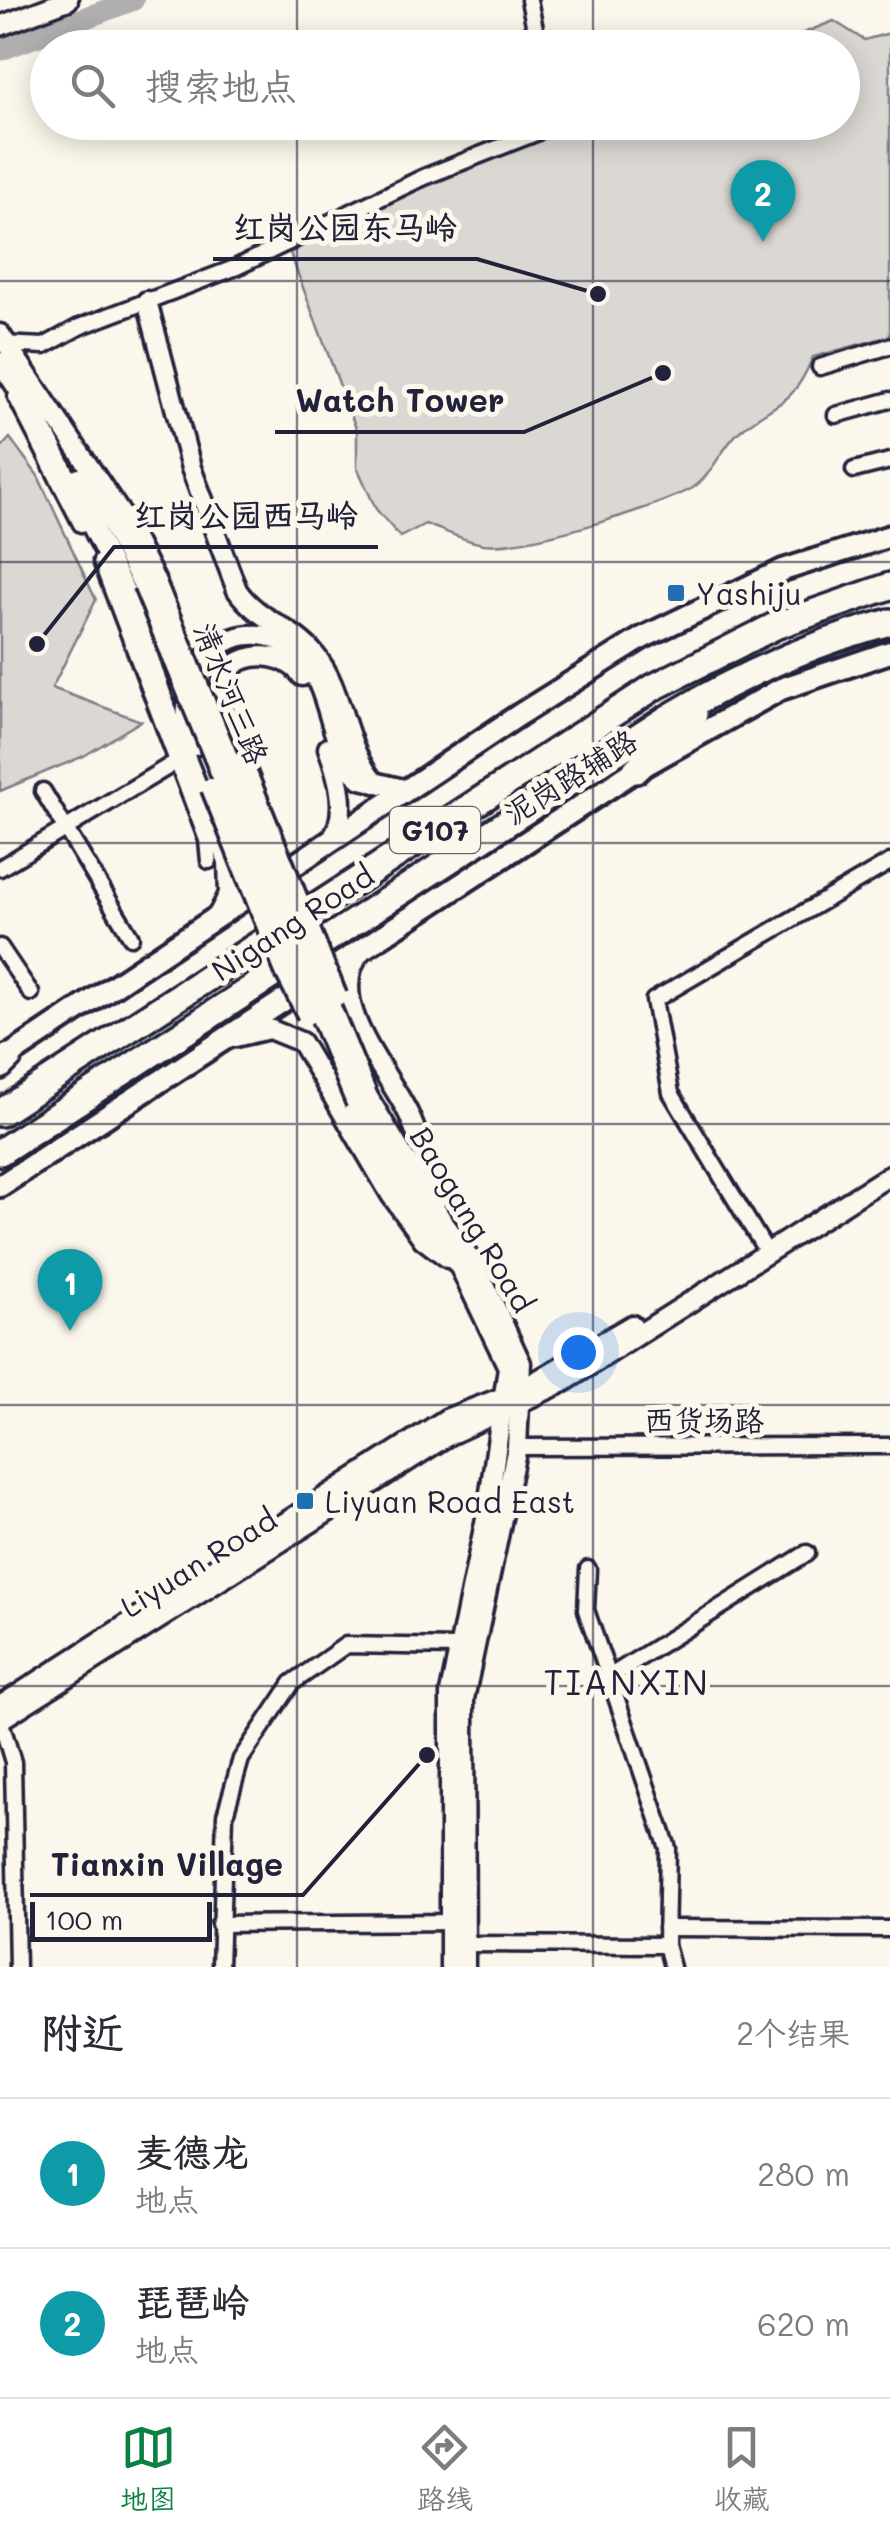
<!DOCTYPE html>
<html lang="zh">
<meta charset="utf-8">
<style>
:root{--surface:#fff;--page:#f2f2f3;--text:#2b2b33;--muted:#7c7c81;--line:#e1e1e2;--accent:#0b8043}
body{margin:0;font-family:Mali,"LXGW WenKai TC",sans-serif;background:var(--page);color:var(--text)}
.scale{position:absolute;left:30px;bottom:25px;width:182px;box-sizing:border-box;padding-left:10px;border:5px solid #22223b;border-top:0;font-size:28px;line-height:35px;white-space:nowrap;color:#22223b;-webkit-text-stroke:8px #fbf7ec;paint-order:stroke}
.you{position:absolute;left:578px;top:1352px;width:35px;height:35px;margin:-25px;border:8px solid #fff;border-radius:50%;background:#1a73e8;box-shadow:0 0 0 15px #1a73e833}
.badge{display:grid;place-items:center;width:65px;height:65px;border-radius:50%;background:var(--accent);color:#fff;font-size:32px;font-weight:700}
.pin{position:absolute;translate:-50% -82px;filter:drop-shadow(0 2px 5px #0008)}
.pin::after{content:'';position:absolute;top:52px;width:35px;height:30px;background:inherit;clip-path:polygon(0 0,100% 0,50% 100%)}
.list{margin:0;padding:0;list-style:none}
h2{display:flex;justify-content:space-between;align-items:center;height:130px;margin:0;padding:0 40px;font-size:42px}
h2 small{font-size:32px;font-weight:400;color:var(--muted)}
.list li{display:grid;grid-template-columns:65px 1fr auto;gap:30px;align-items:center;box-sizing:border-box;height:150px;padding:0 40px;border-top:2px solid var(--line)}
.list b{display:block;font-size:38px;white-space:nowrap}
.list p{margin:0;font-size:32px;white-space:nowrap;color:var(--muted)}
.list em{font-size:32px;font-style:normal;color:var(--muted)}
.icon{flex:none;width:55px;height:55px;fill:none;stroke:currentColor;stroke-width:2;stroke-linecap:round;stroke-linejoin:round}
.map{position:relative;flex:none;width:890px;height:1967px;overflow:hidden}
.search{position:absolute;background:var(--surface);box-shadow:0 5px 25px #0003;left:30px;right:30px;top:30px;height:110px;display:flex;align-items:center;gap:25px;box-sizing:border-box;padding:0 35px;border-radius:55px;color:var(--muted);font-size:38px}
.sheet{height:430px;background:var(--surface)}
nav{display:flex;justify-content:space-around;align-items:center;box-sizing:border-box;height:140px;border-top:2px solid var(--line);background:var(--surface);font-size:28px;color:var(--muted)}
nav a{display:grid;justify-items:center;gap:5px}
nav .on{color:var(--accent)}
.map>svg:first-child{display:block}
.green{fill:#dbd8d3;stroke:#7e7d87;stroke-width:2.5}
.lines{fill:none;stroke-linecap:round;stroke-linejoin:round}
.river{stroke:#b1aeb0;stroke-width:22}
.street-casing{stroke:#22223b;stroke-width:21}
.secondary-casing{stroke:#22223b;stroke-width:25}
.primary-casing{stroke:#22223b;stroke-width:28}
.highway-casing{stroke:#22223b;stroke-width:32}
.street{stroke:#fbf7ec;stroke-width:14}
.secondary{stroke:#fbf7ec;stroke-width:18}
.primary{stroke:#fbf7ec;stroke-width:20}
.highway{stroke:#fbf7ec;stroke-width:25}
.secondary-bridge-casing{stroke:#22223b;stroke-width:25;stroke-linecap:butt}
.secondary-bridge{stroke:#fbf7ec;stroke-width:18}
.grid{fill:none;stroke:#22223b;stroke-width:2.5;stroke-opacity:0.55}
.poi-dot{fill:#1f6fb2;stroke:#fbf7ec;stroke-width:4}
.labels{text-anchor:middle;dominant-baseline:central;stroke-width:10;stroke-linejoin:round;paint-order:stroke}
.shield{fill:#fbf7ec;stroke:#636270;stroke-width:2.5}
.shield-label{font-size:28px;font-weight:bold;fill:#22223b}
.poi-label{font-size:30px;fill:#22223b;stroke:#fbf7ec;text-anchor:start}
.street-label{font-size:30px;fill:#22223b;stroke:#fbf7ec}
.quarter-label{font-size:35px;letter-spacing:2.5px;fill:#22223b;stroke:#fbf7ec}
.leader{fill:none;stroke:#22223b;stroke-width:4}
.callout-dot{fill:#22223b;stroke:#fbf7ec;stroke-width:4}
.callout-label{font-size:32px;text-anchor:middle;font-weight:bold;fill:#22223b;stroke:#fbf7ec;stroke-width:10;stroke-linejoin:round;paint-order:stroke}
</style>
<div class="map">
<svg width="890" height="1967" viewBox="0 0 890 1967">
<rect width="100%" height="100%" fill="#fbf7ec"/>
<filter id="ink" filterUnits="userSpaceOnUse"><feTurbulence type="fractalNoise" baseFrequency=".01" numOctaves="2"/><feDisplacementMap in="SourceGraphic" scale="20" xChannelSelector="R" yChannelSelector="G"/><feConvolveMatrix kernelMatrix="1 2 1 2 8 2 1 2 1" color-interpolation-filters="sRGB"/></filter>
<g filter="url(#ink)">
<g class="green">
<path d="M834 21 864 40 890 33V336L813 357C790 411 777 399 740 431 722 446 711 478 691 489 653 509 524 549 483 544 464 541 443 530 425 524L400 537 376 509 357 467V431L290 253 381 205 583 123 842 122V48L768 47Z"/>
<polygon points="10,438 38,476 96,600 52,688 141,721 84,756 0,791 0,449"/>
</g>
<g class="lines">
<polyline class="river" points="0,50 133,0"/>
<g class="street-casing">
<g id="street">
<polyline points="529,0 539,48"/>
<polyline points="1,344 44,346 79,327 237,267 424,177 536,133 545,122"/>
<polyline points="820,367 890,346"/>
<polyline points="16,397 81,524"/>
<polyline points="836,415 890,400"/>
<polyline points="854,470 890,461"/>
<polyline points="101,561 207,840 209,861"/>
<polyline points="43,791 131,937"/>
<polyline points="0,868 176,762"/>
<polyline points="0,947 31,993"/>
<polyline points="762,1244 671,1093 654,1000 890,862"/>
<polyline points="517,1447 890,1446"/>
<polyline points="588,1569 586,1610 668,1848 666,1945 672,1967"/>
<polyline points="609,1677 807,1553"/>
<polyline points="0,1719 13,1762 17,1967"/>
<polyline points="219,1924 458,1922"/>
<polyline points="666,1928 890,1929"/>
<polyline points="456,1944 666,1945"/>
<polyline points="220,1967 225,1815 241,1759 292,1683 346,1645 457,1647"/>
</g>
</g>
<g class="secondary-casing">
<g id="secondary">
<polyline points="0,26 68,0"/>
<path d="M147 301 191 468 237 590C257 620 293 627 315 655 345 691 343 747 375 783"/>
<polyline points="0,334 123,517 155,580"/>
<polyline points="0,362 41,424"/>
<polyline points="36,417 127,595 170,720 228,861 229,894 217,917"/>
<polyline points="79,478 112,526 143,585"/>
<path d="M194 746C162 669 244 597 301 657 330 687 328 736 351 770L361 779 408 790"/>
<path d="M328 748C338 776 351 816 329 842"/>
<path d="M243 763C235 743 219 717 220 695 221 650 280 645 302 676"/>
<path d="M361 951C322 1001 388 1070 409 1115 421 1141 427 1170 439 1197"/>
<polyline points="235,1037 269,1029 301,1042 391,1195 423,1239 448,1258"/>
<polyline points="368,1097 443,1222 477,1268 521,1363 517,1447 464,1699 465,1967"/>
<polyline points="356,1103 407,1194 461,1269 508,1367 487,1513 450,1693 450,1967"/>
<polyline points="0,1706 446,1419 519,1391 632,1325"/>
<polyline points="0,1720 449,1435 564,1382 890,1175"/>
</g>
</g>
<g class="primary-casing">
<g id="primary">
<polyline points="0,1062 519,715 642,638 783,570 890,536"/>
<polyline points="0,1186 636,770 781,689 890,652"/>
</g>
</g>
<g class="highway-casing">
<g id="highway">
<polyline points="636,770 694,714"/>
<polyline points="0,1066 9,1057"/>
<polyline points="0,1113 654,687 775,626 890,586"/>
<path d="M0 1152 668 718C739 676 811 643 890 622"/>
</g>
</g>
<use href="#street" class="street"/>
<use href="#secondary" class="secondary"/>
<use href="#primary" class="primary"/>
<use href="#highway" class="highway"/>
<g class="secondary-bridge-casing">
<g id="secondary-bridge">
<polyline points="155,580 368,1097"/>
<polyline points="143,585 356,1103"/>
<polyline points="243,763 337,996"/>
<polyline points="211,788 285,972 307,1015"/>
</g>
</g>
<use href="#secondary-bridge" class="secondary-bridge"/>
</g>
</g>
<path class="grid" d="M297 0V48M593 0V48M297 122V1967M593 122V1967M0 281H890M0 562H890M0 843H890M0 1124H890M0 1405H890M0 1686H890"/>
<g class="poi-dot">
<rect x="666" y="583" width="20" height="20" rx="5"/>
<rect x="295" y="1491" width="20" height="20" rx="5"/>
</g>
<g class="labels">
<rect class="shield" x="390" y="807" width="90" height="46" rx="8"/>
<g class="shield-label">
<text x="435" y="830">G107</text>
</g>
<g class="poi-label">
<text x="696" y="593">Yashiju</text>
<text x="325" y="1501">Liyuan Road East</text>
</g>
<g class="street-label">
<text transform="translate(232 693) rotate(68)">清水河三路</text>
<text transform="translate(570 776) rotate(-32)">泥岗路辅路</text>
<text transform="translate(292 922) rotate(-33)">Nigang Road</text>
<text transform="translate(473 1219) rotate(59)">Baogang Road</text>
<text x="704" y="1419">西货场路</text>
<text transform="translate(198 1562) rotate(-32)">Liyuan Road</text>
</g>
<g class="quarter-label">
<text x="627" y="1681">TIANXIN</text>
</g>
</g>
<path class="leader" d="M598 294L477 259H213M663 373L524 432H275M37 644L114 547H378M427 1755L303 1895H30"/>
<g class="callout-dot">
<circle cx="598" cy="294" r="10"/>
<circle cx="663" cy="373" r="10"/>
<circle cx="37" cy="644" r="10"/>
<circle cx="427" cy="1755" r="10"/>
</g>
<g class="callout-label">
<text x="345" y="239">红岗公园东马岭</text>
<text x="400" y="412">Watch Tower</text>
<text x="246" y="527">红岗公园西马岭</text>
<text x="167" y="1876">Tianxin Village</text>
</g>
</svg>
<div class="scale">100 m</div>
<div class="you"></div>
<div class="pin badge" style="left:70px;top:1331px;background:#0f9aa8">1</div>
<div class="pin badge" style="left:763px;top:242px;background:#0f9aa8">2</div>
<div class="search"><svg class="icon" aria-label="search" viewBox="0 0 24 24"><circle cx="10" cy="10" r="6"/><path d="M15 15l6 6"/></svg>搜索地点</div>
</div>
<section class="sheet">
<h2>附近<small>2个结果</small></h2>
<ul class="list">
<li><span class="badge" style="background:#0f9aa8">1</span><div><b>麦德龙</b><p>地点</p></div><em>280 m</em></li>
<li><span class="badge" style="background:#0f9aa8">2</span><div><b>琵琶岭</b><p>地点</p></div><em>620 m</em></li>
</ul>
</section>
<nav>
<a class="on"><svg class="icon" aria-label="map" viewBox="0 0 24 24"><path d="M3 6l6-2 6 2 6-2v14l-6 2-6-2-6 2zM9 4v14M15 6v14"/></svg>地图</a>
<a><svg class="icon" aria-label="directions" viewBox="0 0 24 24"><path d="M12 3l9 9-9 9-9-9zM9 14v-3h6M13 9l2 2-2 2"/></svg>路线</a>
<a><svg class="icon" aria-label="saved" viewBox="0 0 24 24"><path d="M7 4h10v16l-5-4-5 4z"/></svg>收藏</a>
</nav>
